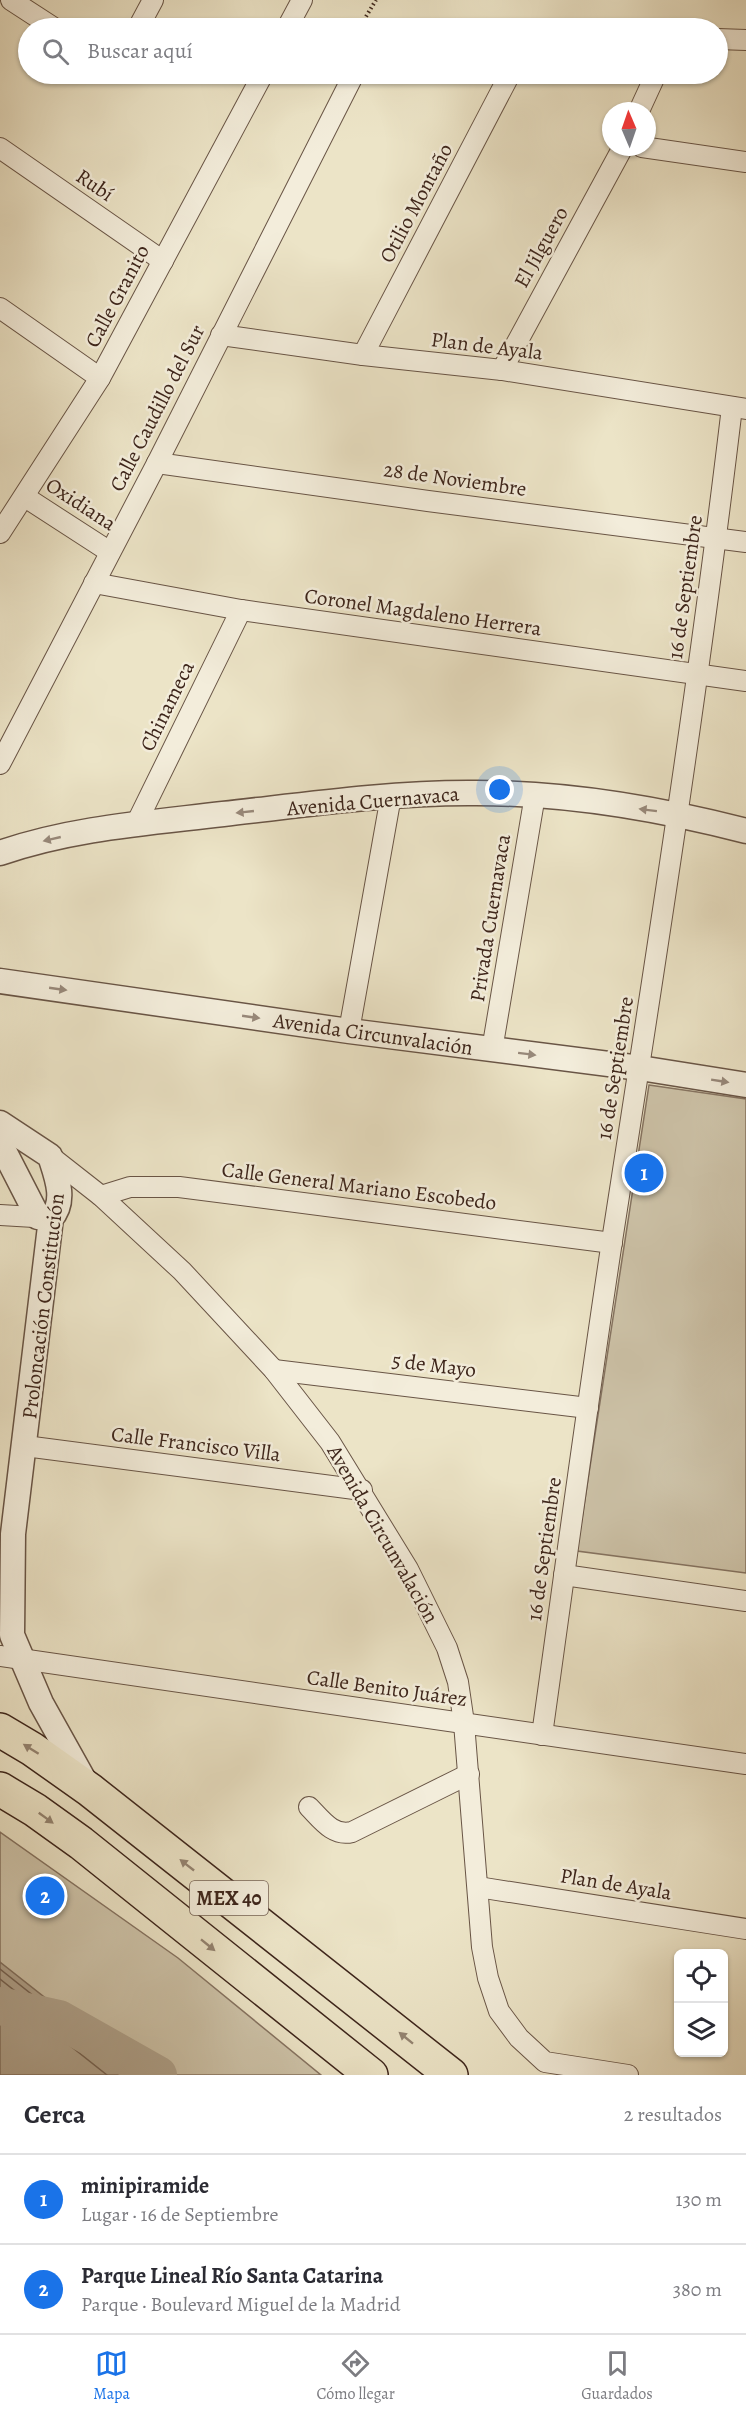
<!DOCTYPE html>
<html lang="es">
<meta charset="utf-8">
<style>
:root{--surface:#fff;--page:#f7f7f7;--text:#2b2b33;--muted:#7c7c81;--line:#e1e1e2;--accent:#1a73e8}
body{margin:0;font-family:Alegreya,serif;background:var(--page);color:var(--text)}
.controls{position:absolute;right:18px;bottom:18px;display:grid;overflow:hidden;border-radius:9px;box-shadow:0 2px 4px #0004}
.controls button{width:54px;height:54px;display:grid;place-items:center;padding:0;border:0;border-bottom:2px solid var(--line);background:var(--surface);color:var(--text);font:30px sans-serif}
.compass{position:absolute;left:602px;top:102px;width:54px;height:54px;border-radius:50%;background:var(--surface);box-shadow:0 2px 4px #0004;rotate:358deg}
.you{position:absolute;left:500px;top:790px;width:21px;height:21px;margin:-15px;border:4px solid #fff;border-radius:50%;background:#1a73e8;box-shadow:0 0 0 9px #1a73e833}
.badge{display:grid;place-items:center;width:39px;height:39px;border-radius:50%;background:var(--accent);color:#fff;font-size:20px;font-weight:700}
.pin{position:absolute;translate:-50% -50%;border:3px solid #fff;box-shadow:0 2px 6px #0006}
.list{margin:0;padding:0;list-style:none}
h2{display:flex;justify-content:space-between;align-items:center;height:78px;margin:0;padding:0 24px;font-size:26px}
h2 small{font-size:20px;font-weight:400;color:var(--muted)}
.list li{display:grid;grid-template-columns:39px 1fr auto;gap:18px;align-items:center;box-sizing:border-box;height:90px;padding:0 24px;border-top:2px solid var(--line)}
.list b{display:block;font-size:22px;white-space:nowrap}
.list p{margin:0;font-size:20px;white-space:nowrap;color:var(--muted)}
.list em{font-size:20px;font-style:normal;color:var(--muted)}
.icon{flex:none;width:33px;height:33px;fill:none;stroke:currentColor;stroke-width:2;stroke-linecap:round;stroke-linejoin:round}
.map{position:relative;flex:none;width:746px;height:2075px;overflow:hidden}
.search{position:absolute;background:var(--surface);box-shadow:0 2px 4px #0004;left:18px;right:18px;top:18px;height:66px;display:flex;align-items:center;gap:15px;box-sizing:border-box;padding:0 21px;border-radius:33px;color:var(--muted);font-size:22px}
.sheet{height:258px;background:var(--surface)}
nav{display:flex;justify-content:space-around;align-items:center;box-sizing:border-box;height:84px;border-top:2px solid var(--line);background:var(--surface);font-size:16px;color:var(--muted)}
nav a{display:grid;justify-items:center;gap:3px}
nav .on{color:var(--accent)}
.map>svg:first-child{display:block}
.green{fill:#cec4aa;stroke:#867462;stroke-width:1.5}
.water{fill:#b0a38d;stroke:#82715f;stroke-width:1.5}
.lines{fill:none;stroke-linecap:round;stroke-linejoin:round}
.shore{stroke:#766454;stroke-width:1.5}
.river{stroke:#b0a38d;stroke-width:38}
.minor-casing{stroke:#695546;stroke-width:22}
.tertiary-casing{stroke:#695546;stroke-width:27}
.trunk-casing{stroke:#3d251b;stroke-width:36}
.path{stroke:#3d251b;stroke-width:4;stroke-dasharray:1.5 3;stroke-linecap:butt}
.minor{stroke:#f3eddb;stroke-width:20}
.tertiary{stroke:#f3eddb;stroke-width:24}
.trunk{stroke:#ece4c7;stroke-width:33}
.oneway{fill:#98897b}
.oneway2{fill:#948471}
.labels{text-anchor:middle;dominant-baseline:central;stroke-width:5;stroke-linejoin:round;paint-order:stroke}
.shield{fill:#f3eddb;stroke:#746155;stroke-width:1.5}
.shield-label{font-size:20px;font-weight:bold;fill:#3d251b}
.street-label{font-size:21px;fill:#3d251b;stroke:#f3eddb}
</style>
<div class="map">
<svg width="746" height="2075" viewBox="0 0 746 2075">
<rect width="100%" height="100%" fill="#ece4c7"/>
<filter id="stains"><feTurbulence type="fractalNoise" baseFrequency=".00333" numOctaves="4"/><feColorMatrix values="0 0 0 0 .2 0 0 0 0 .09 0 0 0 0 .02 0 0 0 .5 -.17"/></filter>
<radialGradient id="worn" r=".72"><stop offset=".6" stop-color="#630" stop-opacity="0"/><stop offset="1" stop-color="#630" stop-opacity=".3"/></radialGradient>
<g class="green">
<polygon points="649,1085 746,1099 746,1573 577,1551"/>
<polygon points="0,1832 178,1958 321,2075 0,2075"/>
</g>
<polygon class="water" points="0,1962 143,2075 0,2075"/>
<g class="lines">
<g class="shore">
<polyline points="0,1969 133,2075"/>
<polyline points="0,1979 121,2075"/>
<polyline points="0,1990 107,2075"/>
</g>
<polyline class="river" points="0,2006 59,2019 158,2075"/>
<g class="minor-casing">
<g id="minor">
<polyline points="11,0 54,28"/>
<polyline points="138,28 153,0"/>
<polyline points="287,28 302,0"/>
<polyline points="718,39 746,40"/>
<polyline points="639,111 656,74"/>
<polyline points="642,147 746,162"/>
<polyline points="0,148 163,261"/>
<polyline points="0,308 100,378"/>
<polyline points="221,335 363,355 502,370 746,409"/>
<polyline points="363,355 510,74"/>
<polyline points="502,370 623,147"/>
<polyline points="157,463 428,501 746,542"/>
<polyline points="25,497 110,552"/>
<polyline points="0,533 100,378 263,74"/>
<polyline points="94,583 241,610 746,681"/>
<polyline points="0,764 157,463 354,74"/>
<polyline points="136,824 241,610"/>
<polyline points="349,1031 391,796"/>
<polyline points="492,1050 535,795"/>
<polyline points="50,1156 101,1196 182,1271 274,1370 330,1442 408,1569 447,1648 458,1682 464,1723 482,1947 488,1978 499,2011 519,2038 545,2062 628,2075"/>
<polyline points="101,1196 130,1187 179,1187 612,1243"/>
<polyline points="0,1215 51,1218"/>
<polyline points="274,1370 588,1408"/>
<polyline points="25,1446 362,1490"/>
<polyline points="564,1575 746,1601"/>
<polyline points="0,1656 746,1764"/>
<path d="M542 1735C565 1570 587 1406 612 1241 655 964 699 686 732 407"/>
<path d="M309 1807C321 1819 333 1837 352 1832L469 1774"/>
<polyline points="478,1887 746,1929"/>
</g>
</g>
<g class="tertiary-casing">
<g id="tertiary">
<path d="M0 853C72 828 148 823 223 814 304 805 386 793 468 793 560 792 657 808 746 831"/>
<polyline points="0,981 349,1031 640,1068 746,1085"/>
<path d="M0 1123 50 1156C56 1175 67 1201 51 1218L13 1534 12 1635 41 1703 84 1780"/>
<polyline points="0,1143 38,1217"/>
</g>
</g>
<g class="trunk-casing">
<g id="trunk">
<polyline points="0,1730 32,1749 90,1790 451,2075"/>
<polyline points="0,1789 35,1810 81,1843 371,2075"/>
</g>
</g>
<polyline class="path" points="359,28 376,0"/>
<use href="#minor" class="minor"/>
<use href="#tertiary" class="tertiary"/>
<use href="#trunk" class="trunk"/>
</g>
<defs><path id="oneway-solid" d="M-6-.8H1V-3.2L6.5 0L1 3.2V.8H-6Z" transform="scale(1.5)"/></defs>
<g class="oneway">
<use href="#oneway-solid" transform="translate(648 810) rotate(-173)"/>
<use href="#oneway-solid" transform="translate(245 812) rotate(174)"/>
<use href="#oneway-solid" transform="translate(52 839) rotate(167)"/>
<use href="#oneway-solid" transform="translate(58 989) rotate(8)"/>
<use href="#oneway-solid" transform="translate(251 1017) rotate(8)"/>
<use href="#oneway-solid" transform="translate(527 1054) rotate(7)"/>
<use href="#oneway-solid" transform="translate(720 1081) rotate(9)"/>
</g>
<g class="oneway2">
<use href="#oneway-solid" transform="translate(31 1749) rotate(-148)"/>
<use href="#oneway-solid" transform="translate(46 1818) rotate(36)"/>
<use href="#oneway-solid" transform="translate(187 1865) rotate(-142)"/>
<use href="#oneway-solid" transform="translate(208 1945) rotate(39)"/>
<use href="#oneway-solid" transform="translate(406 2038) rotate(-141)"/>
</g>
<g class="labels">
<rect class="shield" x="190" y="1881" width="78" height="34" rx="4.5"/>
<g class="shield-label">
<text x="229" y="1898">MEX 40</text>
</g>
<g class="street-label">
<text transform="translate(95 185) rotate(34)">Rubí</text>
<text transform="translate(416 203) rotate(-62)">Otilio Montaño</text>
<text transform="translate(541 247) rotate(-61)">El Jilguero</text>
<text transform="translate(117 296) rotate(-62)">Calle Granito</text>
<text transform="translate(487 346) rotate(7)">Plan de Ayala</text>
<text transform="translate(157 408) rotate(-63)">Calle Caudillo del Sur</text>
<text transform="translate(455 479) rotate(8)">28 de Noviembre</text>
<text transform="translate(81 504) rotate(33)">Oxidiana</text>
<text transform="translate(685 587) rotate(-82)">16 de Septiembre</text>
<text transform="translate(423 612) rotate(8)">Coronel Magdaleno Herrera</text>
<text transform="translate(167 706) rotate(-64)">Chinameca</text>
<text transform="translate(373 801) rotate(-5)">Avenida Cuernavaca</text>
<text transform="translate(490 918) rotate(-81)">Privada Cuernavaca</text>
<text transform="translate(373 1034) rotate(8)">Avenida Circunvalación</text>
<text transform="translate(615 1068) rotate(-81)">16 de Septiembre</text>
<text transform="translate(359 1186) rotate(7)">Calle General Mariano Escobedo</text>
<text transform="translate(43 1306) rotate(-83)">Proloncación Constitución</text>
<text transform="translate(434 1365) rotate(7)">5 de Mayo</text>
<text transform="translate(196 1444) rotate(7)">Calle Francisco Villa</text>
<text transform="translate(383 1534) rotate(60)">Avenida Circunvalación</text>
<text transform="translate(544 1549) rotate(-82)">16 de Septiembre</text>
<text transform="translate(387 1688) rotate(8)">Calle Benito Juárez</text>
<text transform="translate(616 1884) rotate(9)">Plan de Ayala</text>
</g>
</g>
<rect width="100%" height="100%" filter="url(#stains)"/>
<rect width="100%" height="100%" fill="url(#worn)"/>
</svg>
<div class="controls">
<button><svg class="icon" aria-label="locate" viewBox="0 0 24 24"><circle cx="12" cy="12" r="6"/><path d="M12 2v4M12 18v4M2 12h4M18 12h4"/></svg></button>
<button><svg class="icon" aria-label="layers" viewBox="0 0 24 24"><path d="M12 4l9 5-9 5-9-5zM3 14l9 5 9-5"/></svg></button>
</div>
<svg class="compass" viewBox="-18 -18 36 36"><path d="M0-13l5 13h-10z" fill="#e53935"/><path d="M0 13l5-13h-10z" fill="#7c7c81"/></svg>
<div class="you"></div>
<div class="pin badge" style="left:644px;top:1173px">1</div>
<div class="pin badge" style="left:45px;top:1896px">2</div>
<div class="search"><svg class="icon" aria-label="search" viewBox="0 0 24 24"><circle cx="10" cy="10" r="6"/><path d="M15 15l6 6"/></svg>Buscar aquí</div>
</div>
<section class="sheet">
<h2>Cerca<small>2 resultados</small></h2>
<ul class="list">
<li><span class="badge">1</span><div><b>minipiramide</b><p>Lugar · 16 de Septiembre</p></div><em>130 m</em></li>
<li><span class="badge">2</span><div><b>Parque Lineal Río Santa Catarina</b><p>Parque · Boulevard Miguel de la Madrid</p></div><em>380 m</em></li>
</ul>
</section>
<nav>
<a class="on"><svg class="icon" aria-label="map" viewBox="0 0 24 24"><path d="M3 6l6-2 6 2 6-2v14l-6 2-6-2-6 2zM9 4v14M15 6v14"/></svg>Mapa</a>
<a><svg class="icon" aria-label="directions" viewBox="0 0 24 24"><path d="M12 3l9 9-9 9-9-9zM9 14v-3h6M13 9l2 2-2 2"/></svg>Cómo llegar</a>
<a><svg class="icon" aria-label="saved" viewBox="0 0 24 24"><path d="M7 4h10v16l-5-4-5 4z"/></svg>Guardados</a>
</nav>
